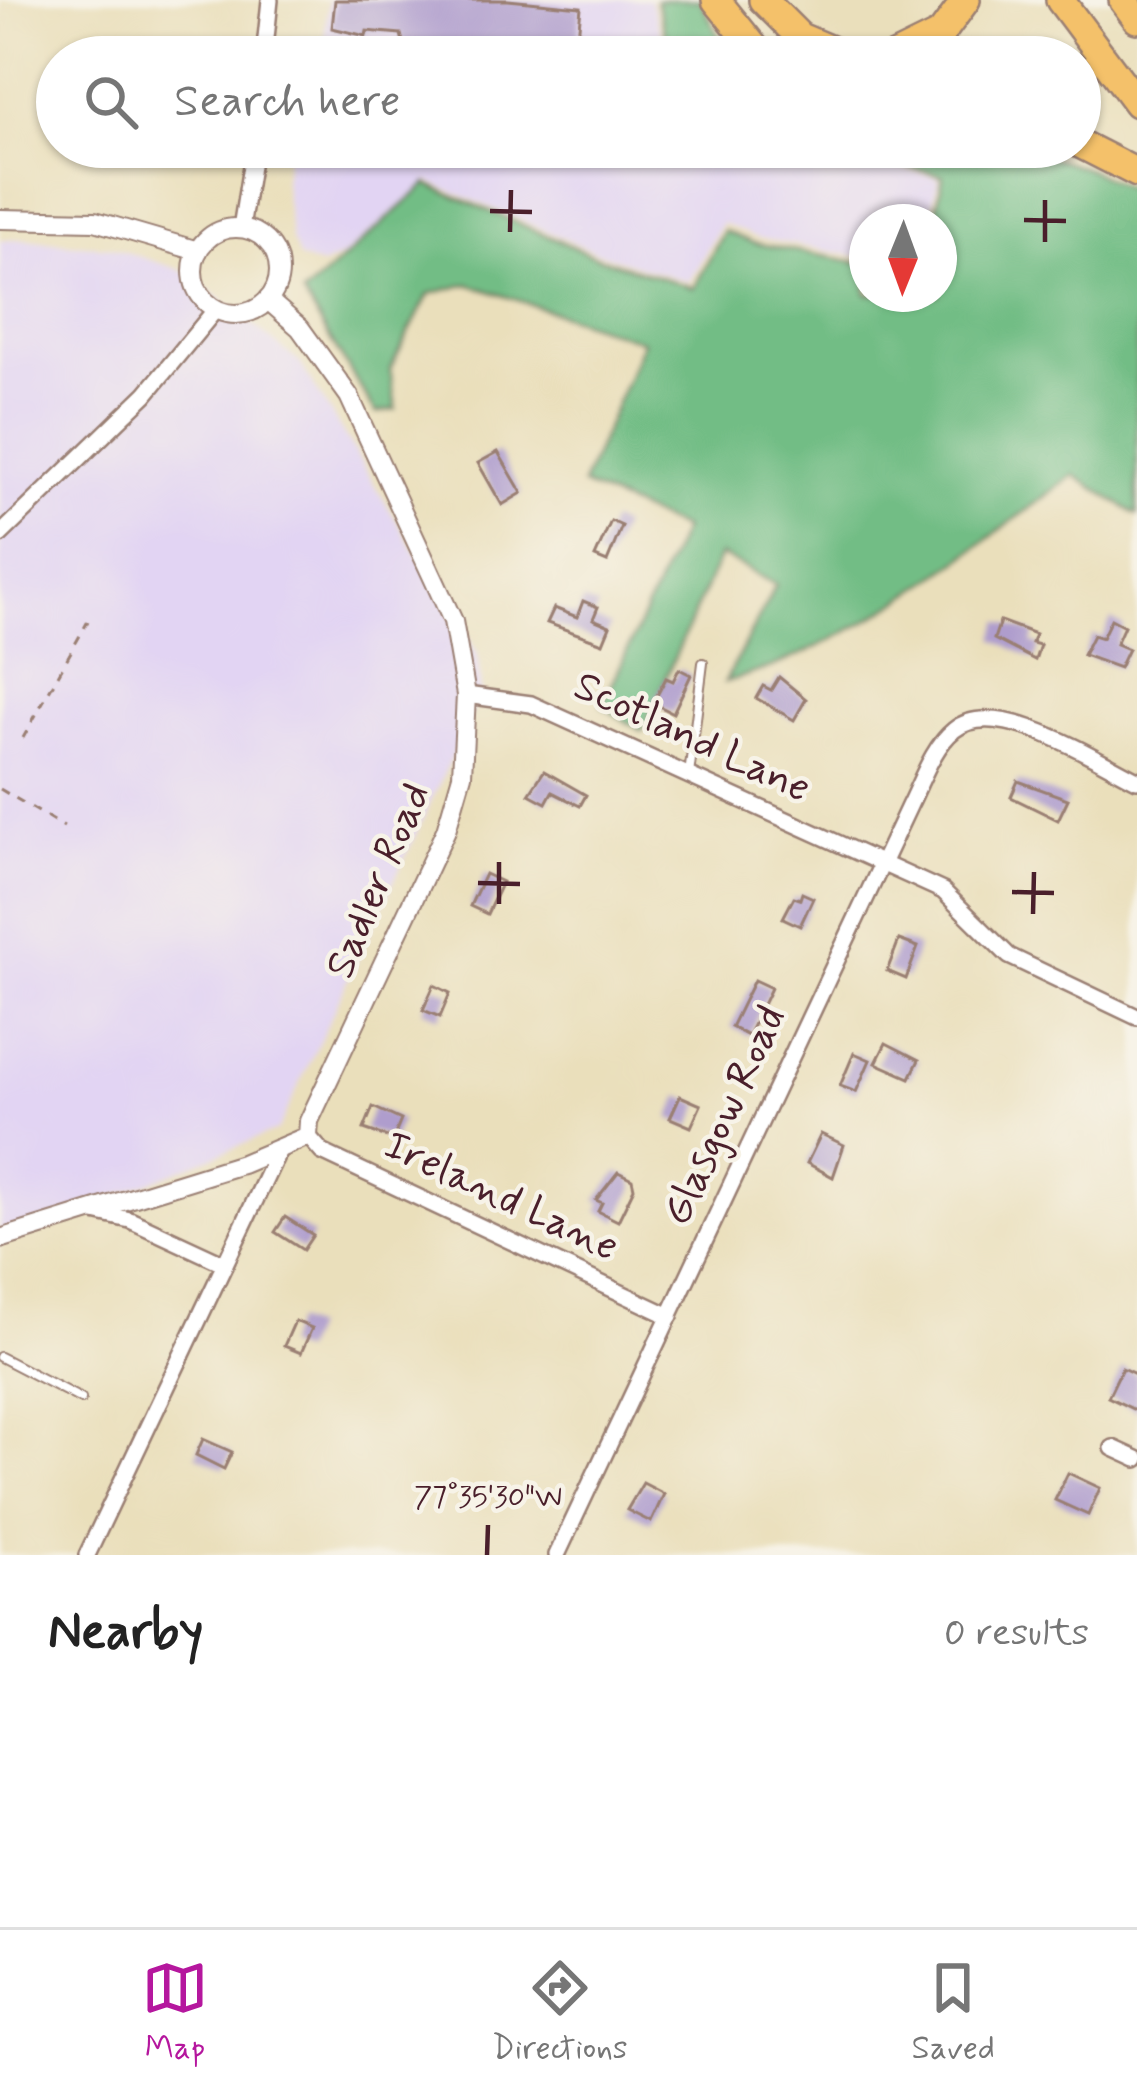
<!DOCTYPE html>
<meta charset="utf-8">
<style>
:root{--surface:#fff;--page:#f6f6f6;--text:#222;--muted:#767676;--line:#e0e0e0;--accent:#b5179e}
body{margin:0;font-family:Mynerve,sans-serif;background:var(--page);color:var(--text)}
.compass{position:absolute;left:849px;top:204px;width:108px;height:108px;border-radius:50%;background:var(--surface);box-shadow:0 3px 9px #0004;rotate:181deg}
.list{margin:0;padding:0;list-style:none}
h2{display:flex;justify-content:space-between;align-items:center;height:156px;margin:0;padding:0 48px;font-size:51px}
h2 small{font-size:39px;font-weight:400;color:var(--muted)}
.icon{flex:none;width:66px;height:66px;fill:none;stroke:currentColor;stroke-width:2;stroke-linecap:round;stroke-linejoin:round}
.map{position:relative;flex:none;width:1137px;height:1555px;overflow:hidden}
.search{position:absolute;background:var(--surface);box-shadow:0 3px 9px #0004;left:36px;right:36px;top:36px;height:132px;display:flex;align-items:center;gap:30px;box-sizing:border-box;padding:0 42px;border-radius:66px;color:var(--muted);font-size:45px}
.sheet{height:372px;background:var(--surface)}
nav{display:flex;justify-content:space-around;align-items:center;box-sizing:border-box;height:168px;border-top:3px solid var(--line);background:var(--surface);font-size:33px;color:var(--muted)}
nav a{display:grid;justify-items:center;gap:6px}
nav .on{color:var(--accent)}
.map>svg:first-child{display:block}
.built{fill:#e2d4f3}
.forest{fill:#72bd85;stroke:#5e6e58;stroke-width:3}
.building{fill:#af9dcd}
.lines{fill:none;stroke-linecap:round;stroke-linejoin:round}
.service-casing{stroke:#9a7f73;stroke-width:12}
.minor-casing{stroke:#9a7f73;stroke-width:20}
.tertiary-casing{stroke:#9a7f73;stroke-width:22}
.motorway-casing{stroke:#9a7f73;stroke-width:32}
.path{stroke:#9a7f73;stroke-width:3;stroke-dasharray:9 9;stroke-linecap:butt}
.service{stroke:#fff;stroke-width:8}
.minor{stroke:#fff;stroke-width:15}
.tertiary{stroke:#fff;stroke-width:18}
.motorway{stroke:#f4c16a;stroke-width:27}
.ticks{fill:none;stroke:#4a1f2b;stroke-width:4.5}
.labels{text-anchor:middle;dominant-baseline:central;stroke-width:9;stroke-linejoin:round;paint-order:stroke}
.street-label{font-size:42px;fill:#4a1f2b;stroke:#f7f3e8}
.ticks-label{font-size:30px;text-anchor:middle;fill:#4a1f2b;stroke:#f7f3e8;stroke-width:9;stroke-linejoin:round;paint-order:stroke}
</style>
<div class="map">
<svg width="1137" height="1555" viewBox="0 0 1137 1555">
<rect width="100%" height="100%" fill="#f7f3e8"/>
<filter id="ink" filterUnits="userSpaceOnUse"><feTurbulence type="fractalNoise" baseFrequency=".00833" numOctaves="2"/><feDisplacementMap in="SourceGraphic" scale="24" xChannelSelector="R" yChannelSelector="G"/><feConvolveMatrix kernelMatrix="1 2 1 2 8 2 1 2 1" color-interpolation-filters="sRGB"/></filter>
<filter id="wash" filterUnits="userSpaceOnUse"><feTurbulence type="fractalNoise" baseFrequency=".004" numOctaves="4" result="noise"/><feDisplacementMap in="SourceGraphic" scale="48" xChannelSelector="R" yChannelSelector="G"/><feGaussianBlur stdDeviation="2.7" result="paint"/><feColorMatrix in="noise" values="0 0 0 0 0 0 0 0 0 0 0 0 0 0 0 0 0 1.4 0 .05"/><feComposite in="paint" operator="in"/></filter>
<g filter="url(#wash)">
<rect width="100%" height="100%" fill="#eadfbb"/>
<g class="built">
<polygon points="328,0 650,0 664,44 678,57 296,57 298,38 324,41"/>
<polygon points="288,147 811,147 939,178 928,222 867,222 867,258 759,238 722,223 689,282 599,253 428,181 343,256 322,266 300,259 291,240 284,182"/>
<polygon points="21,239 110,247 187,272 300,363 478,654 481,694 278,1130 0,1243 0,241"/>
</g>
<g class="forest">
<polygon points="656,0 700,0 718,35 738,57 683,57 668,44"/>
<path d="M832 147H1019L1088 169 1137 193V515L1074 475C965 555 857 646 725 682L776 585 720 555 642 731 602 706 683 529 582 485 643 341 468 284 429 294 390 369 396 409 376 413 303 295 427 184 597 257 694 288 724 231 753 243 867 264V294H939V222H934L943 176Z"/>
</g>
<g id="blocks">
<g class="building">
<polygon points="335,0 508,0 581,7 576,57 484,57 485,49 453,45 452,57 407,57 401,34 367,31 366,36 332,28"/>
<polygon points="498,452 522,493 502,505 478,463"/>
<polygon points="611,521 622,526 607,562 595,557"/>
<polygon points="583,601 598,607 593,619 610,626 603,643 547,623 554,608 577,617"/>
<polygon points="1111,619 1124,626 1116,644 1128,649 1119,668 1083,655 1093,635 1102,638"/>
<polygon points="1000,621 1035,634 1032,643 1040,645 1035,660 994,639"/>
<polygon points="679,669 691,675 673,713 653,703 666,678 673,681"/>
<polygon points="779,677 806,699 794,720 756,698 763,686 771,690"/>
<polygon points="544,771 586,795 580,806 552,792 546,803 529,794"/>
<polygon points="1018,781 1068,799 1058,820 1011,797"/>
<polygon points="485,874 502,882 487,914 470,906"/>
<polygon points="802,893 813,898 800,926 783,918 794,897 800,899"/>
<polygon points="899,940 918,947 906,979 887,971"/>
<polygon points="754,980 771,988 748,1036 731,1027"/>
<polygon points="434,985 450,993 440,1017 423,1010"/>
<polygon points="886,1043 919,1060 910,1078 876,1063"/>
<polygon points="854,1053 870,1060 856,1092 840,1086"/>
<polygon points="680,1096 701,1105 691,1127 670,1118"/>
<polygon points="373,1107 401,1120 393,1139 364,1129"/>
<polygon points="821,1134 844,1145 833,1177 807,1163"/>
<polygon points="618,1172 632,1179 634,1188 618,1221 598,1211 602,1203 596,1200"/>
<polygon points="285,1217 313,1235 303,1250 275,1232"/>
<polygon points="295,1321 312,1328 301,1353 284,1346"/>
<polygon points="1122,1368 1137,1375 1137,1411 1108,1397"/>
<polygon points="203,1439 232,1452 224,1469 196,1455"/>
<polygon points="1068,1473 1100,1488 1088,1515 1055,1500"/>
<polygon points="643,1483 664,1494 651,1522 627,1510"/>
</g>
</g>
</g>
<g filter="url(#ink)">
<use href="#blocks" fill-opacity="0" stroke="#9a7f73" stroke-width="3"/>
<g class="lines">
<g class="service-casing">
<g id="service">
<polyline points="689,775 703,663"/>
<polyline points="0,1357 81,1399"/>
</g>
</g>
<g class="minor-casing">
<g id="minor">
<polyline points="264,57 270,0"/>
<polyline points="241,228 254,147"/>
<polyline points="0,535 146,394 216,309"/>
<polyline points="466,695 531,704 943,891 1009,956 1137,1017"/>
<polyline points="308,1136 322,1152 670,1316"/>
<polyline points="90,1211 130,1220 225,1264"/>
<polyline points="1113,1448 1137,1459"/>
<polyline points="87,1555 279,1150"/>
<path d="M557 1555 910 804C922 780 933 747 954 730 996 695 1095 759 1137 780"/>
</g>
</g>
<g class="tertiary-casing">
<g id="tertiary">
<polyline points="0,219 95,221 198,251"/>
<circle cx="236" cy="271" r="43"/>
<polyline points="0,1239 242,1164 308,1136 309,1121 446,830 462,775 466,695 453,621 349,396 300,328 268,300"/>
</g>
</g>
<g class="motorway-casing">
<g id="motorway">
<polyline points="716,0 762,57"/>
<polyline points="763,0 800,37 847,57"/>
<polyline points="1060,0 1137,103"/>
<polyline points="1123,0 1137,19"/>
<polyline points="894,57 941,34 966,0"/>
<polyline points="1080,144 1137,173"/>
</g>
</g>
<g class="path">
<polyline points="23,738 88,621"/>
<polyline points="0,789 64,827"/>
</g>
<use href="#service" class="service"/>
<use href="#minor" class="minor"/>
<use href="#tertiary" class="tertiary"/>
<use href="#motorway" class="motorway"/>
</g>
</g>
<path class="ticks" d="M490 211 532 212M1024 220 1066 221M510 232 511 190M1045 242V200M478 883 520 884M1012 892 1054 893M499 904V862M1033 914 1034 872M487 1555 488 1525"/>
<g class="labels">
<g class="street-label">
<text transform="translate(692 738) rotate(25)">Scotland Lane</text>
<text transform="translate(379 881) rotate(-67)">Sadler Road</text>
<text transform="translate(725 1116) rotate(-65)">Glasgow Road</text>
<text transform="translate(501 1197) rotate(25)">Ireland Lane</text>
</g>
</g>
<g class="ticks-label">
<text x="488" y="1506">77°35'30"W</text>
</g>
</svg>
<svg class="compass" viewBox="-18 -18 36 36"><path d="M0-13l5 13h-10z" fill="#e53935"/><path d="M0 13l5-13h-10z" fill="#767676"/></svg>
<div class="search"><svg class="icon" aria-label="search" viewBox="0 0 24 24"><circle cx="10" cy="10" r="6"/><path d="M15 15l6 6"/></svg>Search here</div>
</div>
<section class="sheet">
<h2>Nearby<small>0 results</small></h2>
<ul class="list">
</ul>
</section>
<nav>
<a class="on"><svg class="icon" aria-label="map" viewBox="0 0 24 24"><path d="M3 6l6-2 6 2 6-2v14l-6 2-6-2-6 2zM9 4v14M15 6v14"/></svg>Map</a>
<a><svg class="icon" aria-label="directions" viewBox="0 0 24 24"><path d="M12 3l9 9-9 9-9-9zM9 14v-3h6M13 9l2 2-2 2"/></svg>Directions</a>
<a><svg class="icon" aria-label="saved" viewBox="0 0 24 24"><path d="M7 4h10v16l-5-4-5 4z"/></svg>Saved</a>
</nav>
